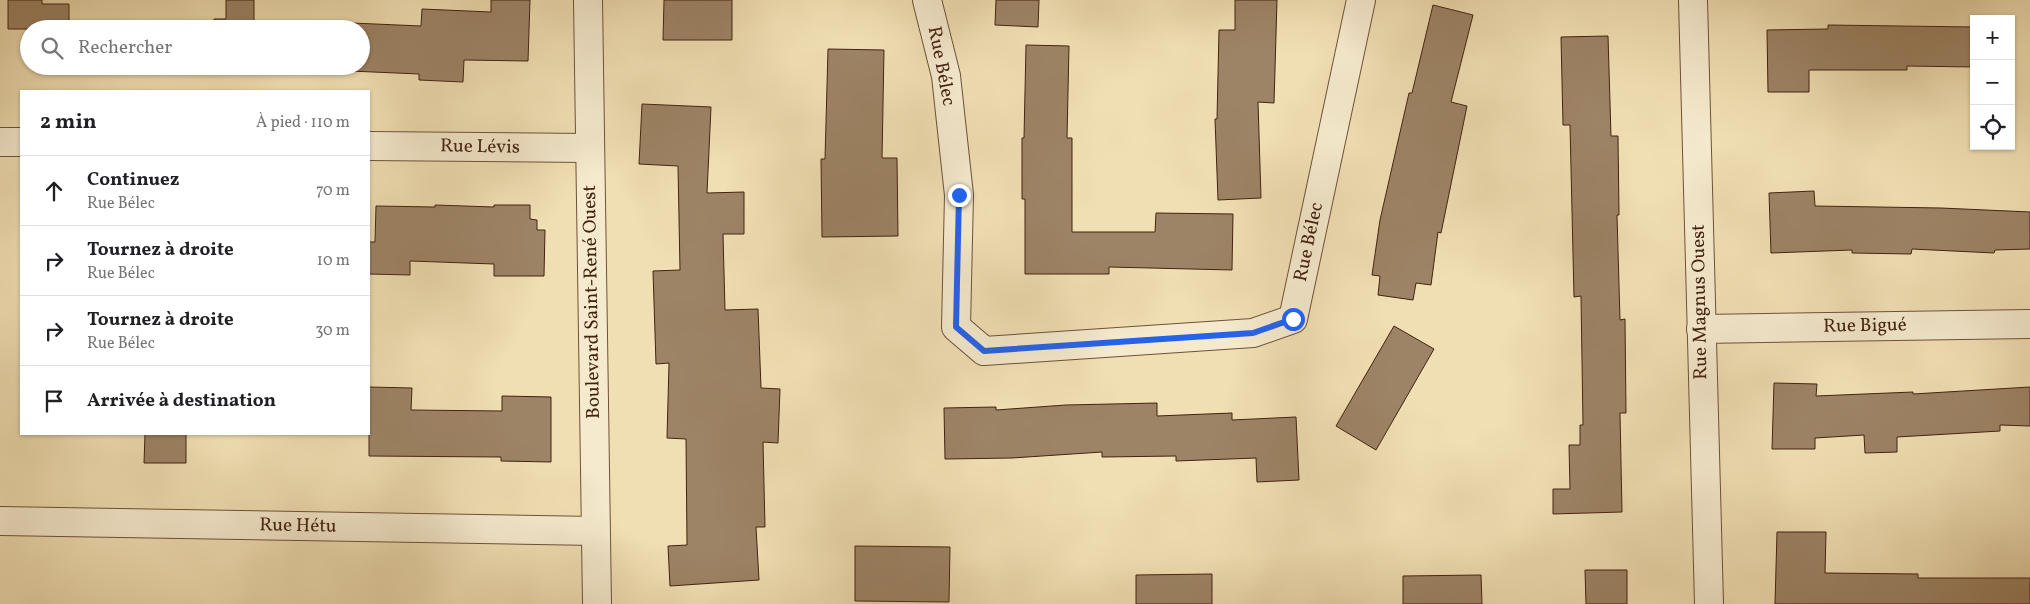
<!DOCTYPE html>
<html lang="fr">
<meta charset="utf-8">
<style>
:root{--surface:#fff;--page:#f6f6f6;--text:#202124;--muted:#757577;--line:#e0e0e0}
body{margin:0;font-family:Vollkorn,serif;background:var(--page);color:var(--text)}
.controls{position:absolute;right:15px;top:15px;display:grid;overflow:hidden;border-radius:0px;box-shadow:0 1px 4px #0004}
.controls button{width:45px;height:45px;display:grid;place-items:center;padding:0;border:0;border-bottom:1px solid var(--line);background:var(--surface);color:var(--text);font:25px sans-serif}
.stop{position:absolute;width:15px;height:15px;margin:-11px;border:4px solid #2563eb;border-radius:50%;background:#fff}
.stop.end{background:#2563eb;border-color:#fff;box-shadow:0 1px 5px #0008}
.list{margin:0;padding:0;list-style:none}
h2{display:flex;justify-content:space-between;align-items:center;height:65px;margin:0;padding:0 20px;font-size:21px}
h2 small{font-size:16px;font-weight:400;color:var(--muted)}
.list li{display:grid;grid-template-columns:32px 1fr auto;gap:15px;align-items:center;box-sizing:border-box;height:70px;padding:0 20px;border-top:1px solid var(--line)}
.list b{display:block;font-size:19px;white-space:nowrap}
.list p{margin:0;font-size:16px;white-space:nowrap;color:var(--muted)}
.list em{font-size:16px;font-style:normal;color:var(--muted)}
.icon{flex:none;width:28px;height:28px;fill:none;stroke:currentColor;stroke-width:2;stroke-linecap:round;stroke-linejoin:round}
.map{position:relative;flex:none;width:2030px;height:604px;overflow:hidden}
.search{position:absolute;background:var(--surface);box-shadow:0 1px 4px #0004;left:20px;top:20px;width:350px;height:55px;display:flex;align-items:center;gap:12px;box-sizing:border-box;padding:0 18px;border-radius:28px;color:var(--muted);font-size:19px}
.panel{position:absolute;background:var(--surface);box-shadow:0 1px 4px #0004;left:20px;top:90px;width:350px;height:345px;border-radius:0px}
.map>svg:first-child{display:block}
.building{fill:#9d8466;stroke:#442212}
.lines{fill:none;stroke-linecap:round;stroke-linejoin:round}
.minor-casing{stroke:#6f513a;stroke-width:30}
.tertiary-casing{stroke:#6f513a;stroke-width:30}
.minor{stroke:#f5eace;stroke-width:28}
.tertiary{stroke:#f5eace;stroke-width:28}
.route{stroke:#2563eb;stroke-width:6}
.labels{text-anchor:middle;dominant-baseline:central;stroke-width:5;stroke-linejoin:round;paint-order:stroke}
.street-label{font-size:19px;fill:#442212;stroke:#f5eace}
</style>
<div class="map">
<svg width="2030" height="604" viewBox="0 0 2030 604">
<rect width="100%" height="100%" fill="#f0dfb3"/>
<filter id="stains"><feTurbulence type="fractalNoise" baseFrequency=".004" numOctaves="4"/><feColorMatrix values="0 0 0 0 .2 0 0 0 0 .09 0 0 0 0 .02 0 0 0 .5 -.17"/></filter>
<radialGradient id="worn" r=".72"><stop offset=".6" stop-color="#630" stop-opacity="0"/><stop offset="1" stop-color="#630" stop-opacity=".3"/></radialGradient>
<g class="building">
<polygon points="8,0 42,0 42,4 69,4 69,29 8,29"/>
<polygon points="226,0 254,0 254,29 214,29 214,19 226,19"/>
<polygon points="491,0 530,0 528,61 464,60 463,82 419,80 419,74 350,71 350,66 361,66 361,29 352,29 352,23 421,26 422,9 491,12"/>
<polygon points="664,0 732,0 732,40 663,40"/>
<polygon points="996,0 1039,0 1038,27 995,25"/>
<polygon points="1235,0 1277,0 1274,103 1258,102 1261,198 1218,200 1215,119 1217,119 1219,30 1235,30"/>
<polygon points="1433,5 1473,15 1451,102 1467,106 1441,233 1438,232 1431,285 1416,283 1413,300 1378,295 1380,276 1372,275 1380,220 1409,93 1412,93"/>
<polygon points="1828,25 1974,27 1974,67 1907,66 1907,70 1809,70 1809,92 1768,92 1767,30 1828,29"/>
<polygon points="1608,36 1611,136 1618,136 1619,215 1617,215 1620,320 1625,319 1626,413 1620,413 1622,512 1553,514 1553,489 1570,489 1569,445 1580,445 1580,425 1583,425 1581,296 1574,297 1570,125 1563,125 1561,37"/>
<polygon points="1026,45 1069,46 1067,138 1072,138 1072,232 1155,232 1156,213 1233,214 1232,270 1109,267 1109,274 1025,274 1025,199 1022,199 1022,138 1024,138"/>
<polygon points="828,49 884,50 882,158 897,158 898,236 822,237 821,159 825,159"/>
<polygon points="214,66 255,66 255,70 214,71"/>
<polygon points="642,104 711,107 707,193 744,192 744,234 723,234 725,310 758,309 761,388 780,389 778,443 763,442 765,527 756,527 759,580 670,586 668,546 687,545 686,439 667,438 669,363 656,364 653,271 680,270 678,166 639,164"/>
<polygon points="1814,191 1815,206 1941,208 2030,212 2030,249 1995,250 1994,253 1912,249 1911,254 1852,253 1852,250 1771,253 1769,193"/>
<polygon points="435,205 494,207 494,205 530,205 530,219 537,220 537,230 545,230 544,276 494,276 494,264 410,261 410,275 369,274 369,242 375,242 376,206 435,207"/>
<polygon points="1394,326 1434,349 1376,450 1336,426"/>
<polygon points="1774,383 1817,384 1816,396 1913,392 1913,394 2030,387 2030,426 2000,425 2000,431 1897,437 1897,452 1865,453 1864,435 1815,438 1815,449 1772,449"/>
<polygon points="369,387 412,388 411,410 502,411 502,396 551,397 551,462 501,461 501,457 369,456"/>
<polygon points="1157,403 1157,416 1232,413 1232,420 1296,417 1299,480 1257,482 1256,458 1176,461 1176,456 1102,457 1102,452 1012,458 945,459 944,408 996,407 996,410 1066,405"/>
<polygon points="145,434 186,434 186,463 144,463"/>
<polygon points="1777,532 1826,532 1825,573 1918,574 1918,578 2030,578 2030,604 1775,604"/>
<polygon points="855,546 950,547 949,602 855,601"/>
<polygon points="1585,570 1627,570 1627,604 1586,604"/>
<polygon points="1212,574 1212,604 1136,604 1136,575"/>
<polygon points="1481,575 1482,604 1403,604 1403,576"/>
</g>
<g class="lines">
<g class="minor-casing">
<g id="minor">
<polyline points="927,0 946,76 959,195 956,327 984,351 1253,333 1293,319 1361,0"/>
<polyline points="1693,0 1709,604"/>
<polyline points="0,142 21,142"/>
<polyline points="369,146 590,148"/>
<polyline points="1701,329 2030,324"/>
<polyline points="0,521 595,531"/>
</g>
</g>
<g class="tertiary-casing">
<polyline id="tertiary" points="588,0 597,604"/>
</g>
<use href="#minor" class="minor"/>
<use href="#tertiary" class="tertiary"/>
</g>
<g class="lines">
<polyline class="route" points="959,195 956,327 984,351 1253,333 1293,319"/>
</g>
<g class="labels">
<g class="street-label">
<text transform="translate(941 66) rotate(79)">Rue Bélec</text>
<text transform="translate(480 147) rotate(1)">Rue Lévis</text>
<text transform="translate(1309 242) rotate(-78)">Rue Bélec</text>
<text transform="translate(592 302) rotate(-91)">Boulevard Saint-René Ouest</text>
<text transform="translate(1700 302) rotate(-91)">Rue Magnus Ouest</text>
<text transform="translate(1865 326) rotate(-1)">Rue Bigué</text>
<text transform="translate(298 526) rotate(1)">Rue Hétu</text>
</g>
</g>
<rect width="100%" height="100%" filter="url(#stains)"/>
<rect width="100%" height="100%" fill="url(#worn)"/>
</svg>
<div class="controls">
<button>+</button>
<button>−</button>
<button><svg class="icon" aria-label="locate" viewBox="0 0 24 24"><circle cx="12" cy="12" r="6"/><path d="M12 2v4M12 18v4M2 12h4M18 12h4"/></svg></button>
</div>
<div class="stop" style="left:1293px;top:319px"></div>
<div class="stop end" style="left:959px;top:195px"></div>
<div class="search"><svg class="icon" aria-label="search" viewBox="0 0 24 24"><circle cx="10" cy="10" r="6"/><path d="M15 15l6 6"/></svg>Rechercher</div>
<section class="panel">
<h2>2 min<small>À pied · 110 m</small></h2>
<ul class="list">
<li><svg class="icon" aria-label="ahead" viewBox="0 0 24 24"><path d="M12 20V5M6 11l6-6 6 6"/></svg><div><b>Continuez</b><p>Rue Bélec</p></div><em>70 m</em></li>
<li><svg class="icon" aria-label="right" viewBox="0 0 24 24"><path d="M7 20v-9h11M14 6l5 5-5 5"/></svg><div><b>Tournez à droite</b><p>Rue Bélec</p></div><em>10 m</em></li>
<li><svg class="icon" aria-label="right" viewBox="0 0 24 24"><path d="M7 20v-9h11M14 6l5 5-5 5"/></svg><div><b>Tournez à droite</b><p>Rue Bélec</p></div><em>30 m</em></li>
<li><svg class="icon" aria-label="arrive" viewBox="0 0 24 24"><path d="M6 21V4h12l-3 4 3 4H6"/></svg><div><b>Arrivée à destination</b></div></li>
</ul>
</section>
</div>
